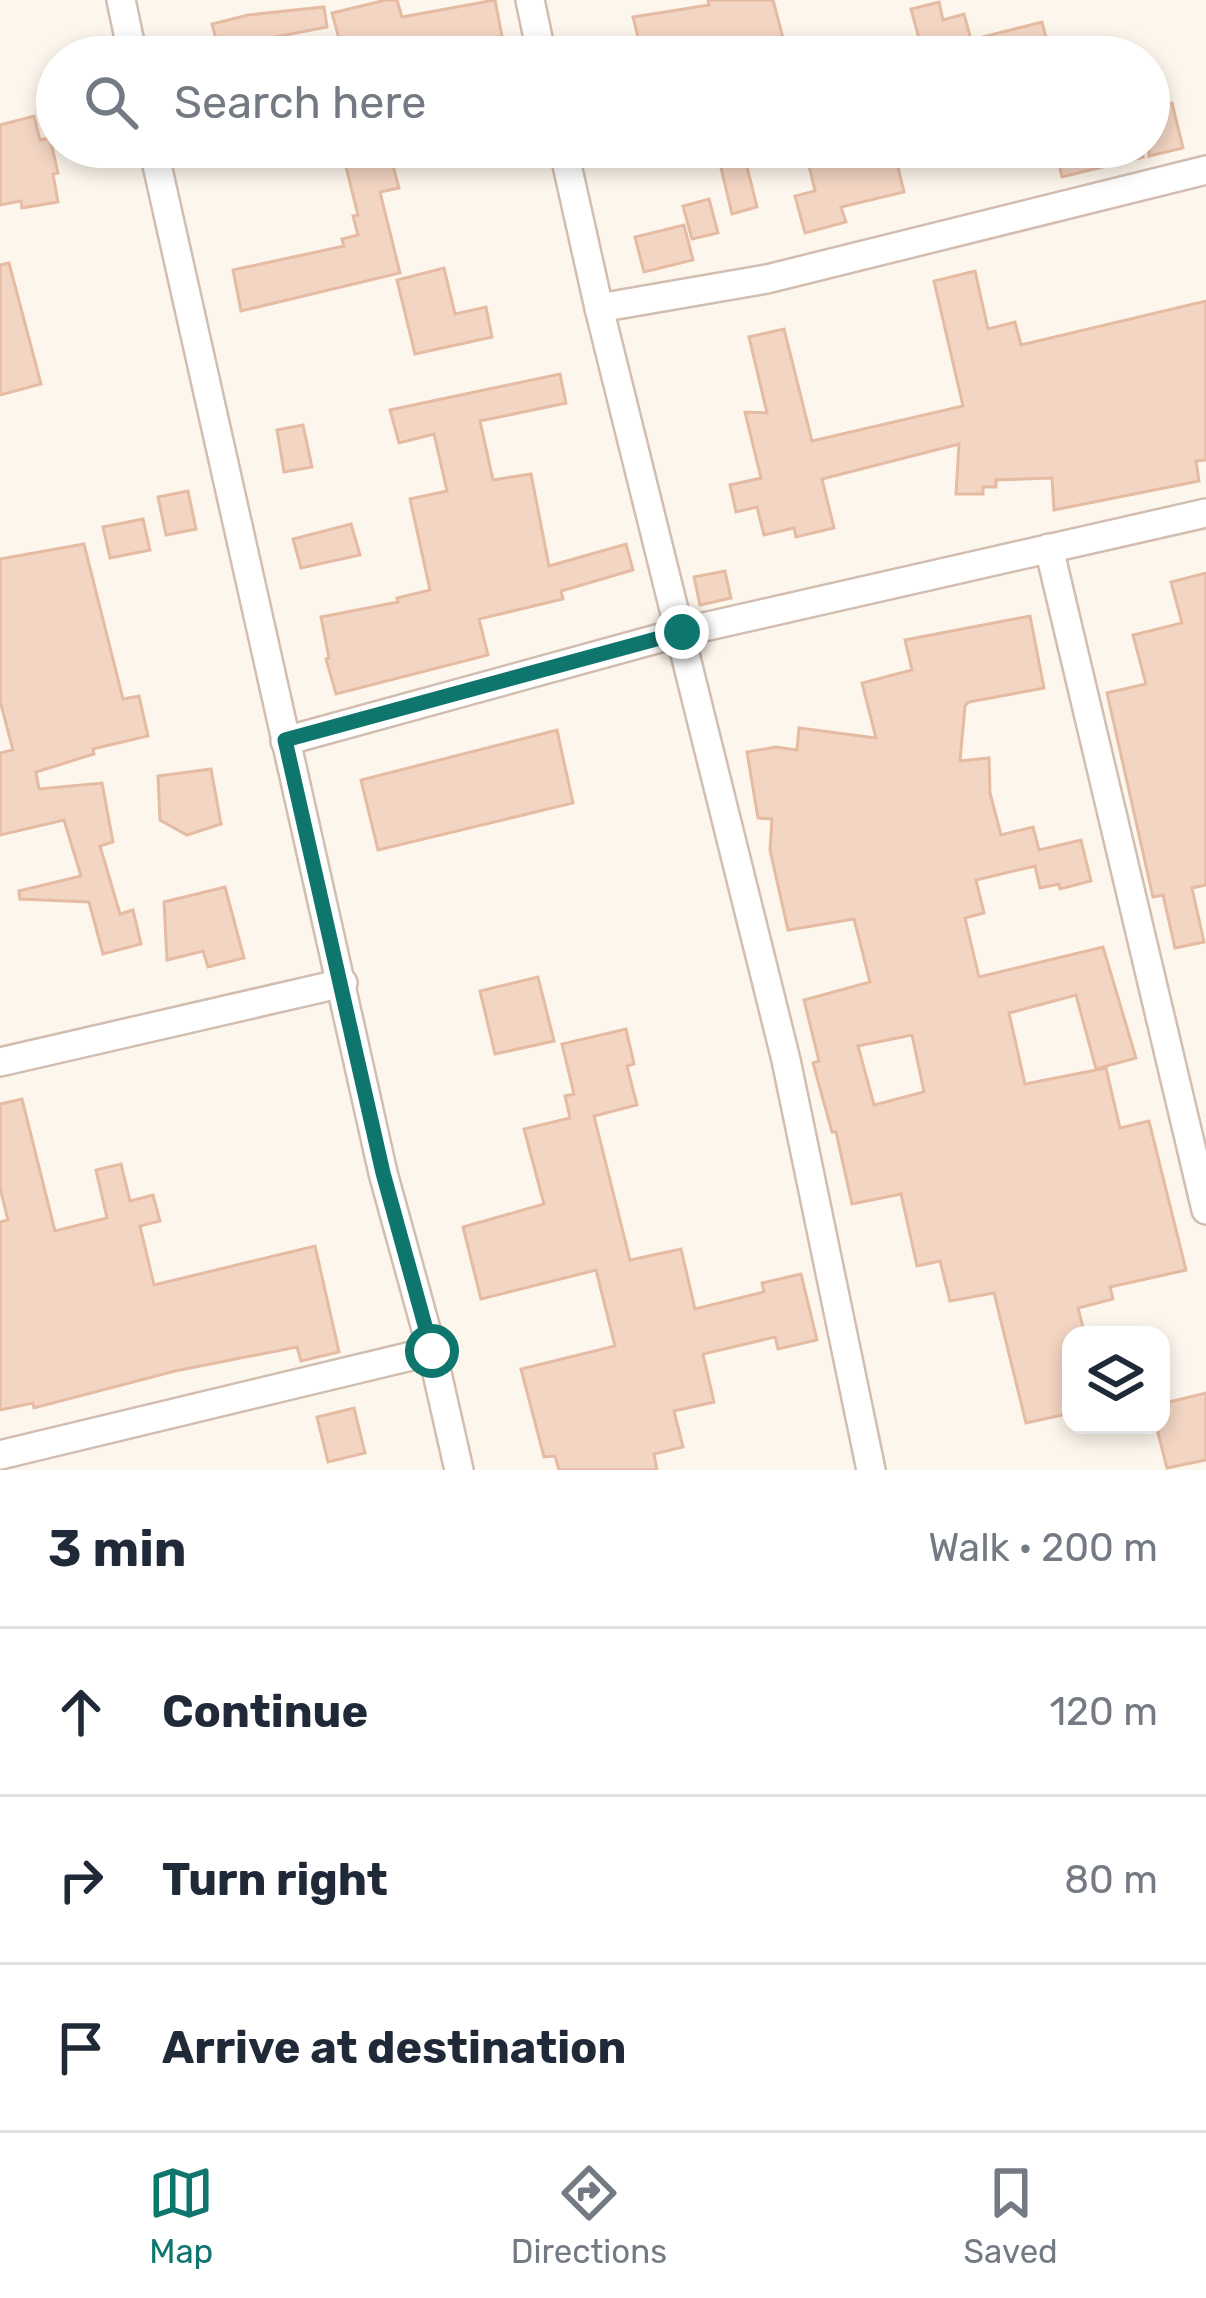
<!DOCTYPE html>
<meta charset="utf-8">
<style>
:root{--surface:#fff;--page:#f6f6f7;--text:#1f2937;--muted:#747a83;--line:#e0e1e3;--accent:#0f766e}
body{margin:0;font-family:Rubik,sans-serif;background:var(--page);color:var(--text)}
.controls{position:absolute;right:36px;bottom:36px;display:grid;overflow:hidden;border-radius:24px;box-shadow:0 6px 18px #0003}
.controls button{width:108px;height:108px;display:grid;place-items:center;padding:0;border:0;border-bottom:3px solid var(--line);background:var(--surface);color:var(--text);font:60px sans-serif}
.stop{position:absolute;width:36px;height:36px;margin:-27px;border:9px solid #0f766e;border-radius:50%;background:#fff}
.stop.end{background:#0f766e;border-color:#fff;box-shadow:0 3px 12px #0008}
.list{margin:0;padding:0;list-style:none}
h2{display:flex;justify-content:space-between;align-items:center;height:156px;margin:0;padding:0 48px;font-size:51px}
h2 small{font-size:39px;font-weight:400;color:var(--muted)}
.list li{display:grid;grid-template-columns:78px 1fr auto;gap:36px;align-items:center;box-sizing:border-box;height:168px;padding:0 48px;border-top:3px solid var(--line)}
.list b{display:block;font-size:45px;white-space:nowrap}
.list em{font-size:39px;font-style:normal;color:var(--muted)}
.icon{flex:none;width:66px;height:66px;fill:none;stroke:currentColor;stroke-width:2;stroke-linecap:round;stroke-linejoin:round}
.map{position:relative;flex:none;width:1206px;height:1470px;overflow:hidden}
.search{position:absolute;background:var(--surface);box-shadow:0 6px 18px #0003;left:36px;right:36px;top:36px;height:132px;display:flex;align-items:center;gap:30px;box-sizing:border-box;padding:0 42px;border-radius:66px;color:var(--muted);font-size:45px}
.sheet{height:660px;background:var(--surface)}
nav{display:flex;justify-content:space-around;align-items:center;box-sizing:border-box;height:168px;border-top:3px solid var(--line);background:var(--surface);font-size:33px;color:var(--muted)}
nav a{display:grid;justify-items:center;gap:6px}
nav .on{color:var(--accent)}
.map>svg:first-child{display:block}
.building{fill:#f3d5c3;stroke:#e6bba3;stroke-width:3;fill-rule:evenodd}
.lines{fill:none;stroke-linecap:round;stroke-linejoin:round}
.street-casing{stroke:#d1beb0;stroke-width:32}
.street{stroke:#fff;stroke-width:27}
.route{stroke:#0f766e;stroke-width:15}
</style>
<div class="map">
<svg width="1206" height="1470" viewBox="0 0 1206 1470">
<rect width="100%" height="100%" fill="#fdf6ec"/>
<g class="building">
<polygon points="386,0 397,0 402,17 495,0 506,57 344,57 332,13"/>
<polygon points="708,0 773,0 788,57 643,57 633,17 709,5"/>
<polygon points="939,2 943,20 964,14 971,40 1042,22 1051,57 924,57 911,9"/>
<polygon points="324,7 327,27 254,41 258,57 221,57 212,24 248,15"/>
<polygon points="1172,103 1183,148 1149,156 1149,109"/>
<polygon points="34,116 40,140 50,138 58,173 53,174 58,202 22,208 21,201 0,205 0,125"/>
<polygon points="341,147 388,147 399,188 380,192 400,273 241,311 233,270 344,246 342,239 358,235 353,216 358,215"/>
<polygon points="716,147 742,147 757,207 732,214"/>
<polygon points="893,147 904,192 841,207 846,222 805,233 795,196 815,191 809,166"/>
<polygon points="1055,147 1142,147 1143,157 1062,177"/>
<polygon points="709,199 718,233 692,239 683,206"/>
<polygon points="684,225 693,260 644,272 635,237"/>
<polygon points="9,263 41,384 0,395 0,265"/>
<polygon points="444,268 455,314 486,307 492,337 415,354 397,280"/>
<polygon points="975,271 988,329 1015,322 1021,345 1206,301 1206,460 1196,461 1199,481 1054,510 1052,478 996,480 996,487 983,487 983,494 956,494 959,444 822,479 834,528 796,537 794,528 764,535 757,507 736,512 730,485 761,478 745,412 767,413 749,337 784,329 812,441 963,406 934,281"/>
<polygon points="560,374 566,403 480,421 493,480 531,474 549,566 626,544 633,570 561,591 563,599 479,619 488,655 336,694 326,659 329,658 321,617 398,602 397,598 430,590 410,499 447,491 434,434 399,443 390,410"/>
<polygon points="303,425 312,467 284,472 277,430"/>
<polygon points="188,491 196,529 166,535 158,497"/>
<polygon points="143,519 150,550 110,558 103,527"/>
<polygon points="351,524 360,555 301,568 293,539"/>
<polygon points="84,544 123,699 139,696 148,736 93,749 94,754 36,772 39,789 102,783 113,842 100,846 120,914 133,910 141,944 103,954 89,902 20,899 19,891 81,876 64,820 0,835 0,753 13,750 0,701 0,559"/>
<polygon points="725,571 731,598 700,605 694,577"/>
<polygon points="1206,573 1206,885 1192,888 1204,942 1175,948 1163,895 1153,897 1107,693 1146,684 1133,635 1182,623 1171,582"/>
<path d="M1030 616 1044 688 969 702 965 706 960 761 989 758 990 793 1001 835 1033 827 1039 850 1081 840 1091 881 1060 889 1059 884 1040 888 1035 866 976 880 984 913 965 918 979 977 1103 947 1136 1058 1096 1069 1076 995 1009 1013 1025 1084 1106 1068 1120 1128 1149 1121 1186 1270 1110 1287 1113 1299 1078 1308 1085 1335H1071V1413L1026 1423 994 1293 950 1301 940 1261 917 1266 901 1194 852 1204 836 1132H832L813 1063 819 1061 804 1000 870 982 854 919 788 930 770 850 772 819 758 818 747 752 776 747 797 750 799 728 876 738 862 683 912 670 905 640ZM912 1035 924 1092 874 1105 858 1046Z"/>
<polygon points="557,730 573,803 378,850 361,780"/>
<polygon points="211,769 221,824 187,835 160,820 158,776"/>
<polygon points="225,887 244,958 208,967 203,951 167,960 164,902"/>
<polygon points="538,977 554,1041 495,1054 480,991"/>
<polygon points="626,1029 634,1064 627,1066 637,1105 594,1116 630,1260 681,1249 695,1309 764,1292 762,1283 801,1274 817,1340 778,1349 775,1337 703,1354 714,1402 674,1411 683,1447 654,1454 657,1470 559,1470 555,1456 544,1457 521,1369 615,1346 596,1270 481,1299 463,1227 544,1204 524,1129 570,1118 565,1096 574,1094 562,1044"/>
<polygon points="22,1099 55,1231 107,1218 96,1170 121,1164 130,1201 153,1195 160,1221 140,1226 154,1285 315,1246 339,1352 301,1361 297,1347 175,1371 34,1408 33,1403 0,1410 0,1222 8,1220 0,1188 0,1104"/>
<polygon points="1206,1393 1206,1460 1167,1468 1156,1425 1161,1425 1161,1404"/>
<polygon points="354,1408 365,1453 328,1462 317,1417"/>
</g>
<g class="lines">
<g class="street-casing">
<g id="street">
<polyline points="121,0 133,57"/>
<polyline points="530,0 542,57"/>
<polyline points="153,147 383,1173 432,1351 459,1470"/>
<polyline points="563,147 599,308 786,1060 871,1470"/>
<polyline points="599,308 767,279 1206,170"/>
<polyline points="1049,548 1206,1210"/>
<polyline points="285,741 682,632 1206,513"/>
<polyline points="0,1062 343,983"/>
<polyline points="0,1455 432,1351"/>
</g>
</g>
<use href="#street" class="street"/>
</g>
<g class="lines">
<polyline class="route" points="432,1351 383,1173 285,740 682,632"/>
</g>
</svg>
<div class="controls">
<button><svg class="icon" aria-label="layers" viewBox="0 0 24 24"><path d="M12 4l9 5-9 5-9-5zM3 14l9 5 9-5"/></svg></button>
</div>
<div class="stop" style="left:432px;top:1351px"></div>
<div class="stop end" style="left:682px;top:632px"></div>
<div class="search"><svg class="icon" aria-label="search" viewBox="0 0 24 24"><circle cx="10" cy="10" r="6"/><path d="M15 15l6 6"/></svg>Search here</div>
</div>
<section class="sheet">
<h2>3 min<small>Walk · 200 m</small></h2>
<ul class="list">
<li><svg class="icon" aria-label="ahead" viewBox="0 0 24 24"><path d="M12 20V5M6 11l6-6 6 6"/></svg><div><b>Continue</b></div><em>120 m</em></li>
<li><svg class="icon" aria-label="right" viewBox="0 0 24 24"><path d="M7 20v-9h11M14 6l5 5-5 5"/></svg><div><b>Turn right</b></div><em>80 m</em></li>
<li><svg class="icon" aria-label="arrive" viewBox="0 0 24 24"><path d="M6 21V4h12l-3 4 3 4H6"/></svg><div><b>Arrive at destination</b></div></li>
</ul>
</section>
<nav>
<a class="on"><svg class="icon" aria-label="map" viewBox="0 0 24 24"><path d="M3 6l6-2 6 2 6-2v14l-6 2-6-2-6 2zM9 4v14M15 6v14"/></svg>Map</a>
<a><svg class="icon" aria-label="directions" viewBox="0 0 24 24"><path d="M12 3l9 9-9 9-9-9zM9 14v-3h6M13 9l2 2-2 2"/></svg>Directions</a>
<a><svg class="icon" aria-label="saved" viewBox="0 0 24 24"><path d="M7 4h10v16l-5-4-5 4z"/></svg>Saved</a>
</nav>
